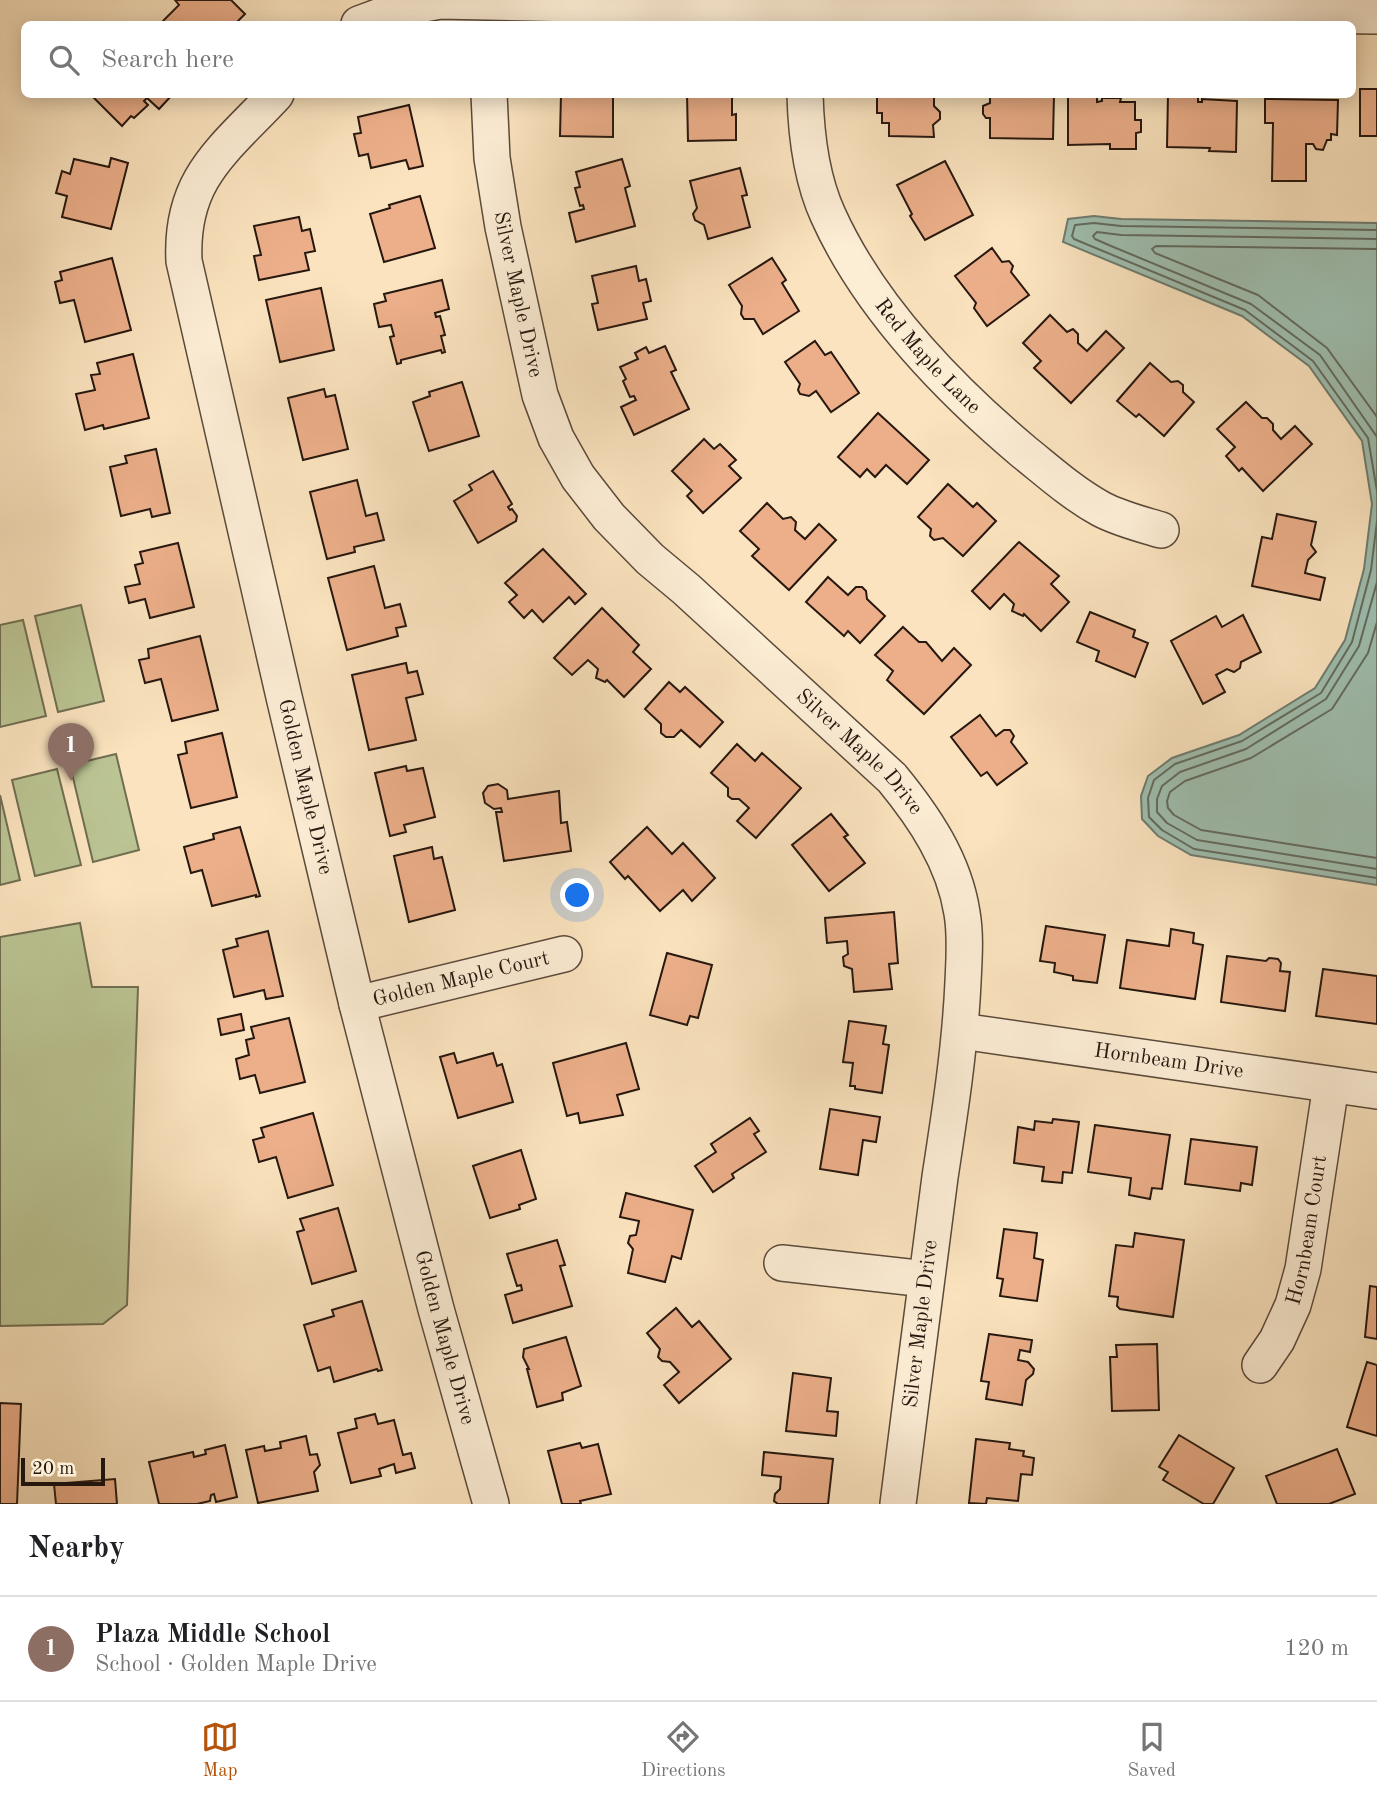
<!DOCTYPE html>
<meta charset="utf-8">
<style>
:root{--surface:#fff;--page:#f6f6f6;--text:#202124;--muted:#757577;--line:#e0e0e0;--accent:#b45309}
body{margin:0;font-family:"Old Standard TT",serif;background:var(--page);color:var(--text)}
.scale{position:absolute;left:21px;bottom:18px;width:84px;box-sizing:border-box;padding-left:7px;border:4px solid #26170f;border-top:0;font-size:19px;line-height:24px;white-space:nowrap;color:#26170f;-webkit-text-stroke:5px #fcedd5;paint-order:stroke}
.you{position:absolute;left:578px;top:896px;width:24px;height:24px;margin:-18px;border:5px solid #fff;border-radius:50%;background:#1a73e8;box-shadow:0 0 0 10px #1a73e833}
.badge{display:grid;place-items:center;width:46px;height:46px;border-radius:50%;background:var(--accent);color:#fff;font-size:23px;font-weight:700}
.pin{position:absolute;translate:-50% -58px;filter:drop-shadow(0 2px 4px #0008)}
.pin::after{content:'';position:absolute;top:37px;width:24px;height:21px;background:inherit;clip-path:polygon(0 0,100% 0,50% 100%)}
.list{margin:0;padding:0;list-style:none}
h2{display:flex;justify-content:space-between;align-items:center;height:91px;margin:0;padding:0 28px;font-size:30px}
h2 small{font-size:23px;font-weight:400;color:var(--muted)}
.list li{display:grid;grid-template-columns:46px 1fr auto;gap:21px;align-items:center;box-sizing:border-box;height:105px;padding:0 28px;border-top:2px solid var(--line)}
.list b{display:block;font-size:26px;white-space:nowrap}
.list p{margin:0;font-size:23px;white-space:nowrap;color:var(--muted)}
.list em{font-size:23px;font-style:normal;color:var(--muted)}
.icon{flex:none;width:38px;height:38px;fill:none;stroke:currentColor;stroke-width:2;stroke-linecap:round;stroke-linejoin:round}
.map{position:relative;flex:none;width:1377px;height:1504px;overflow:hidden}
.search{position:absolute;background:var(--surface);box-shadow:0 4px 18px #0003;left:21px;right:21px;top:21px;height:77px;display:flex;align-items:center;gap:18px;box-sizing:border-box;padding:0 24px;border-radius:10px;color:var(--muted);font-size:26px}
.sheet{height:196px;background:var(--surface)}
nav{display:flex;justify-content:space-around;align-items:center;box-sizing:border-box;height:98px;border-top:2px solid var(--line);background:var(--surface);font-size:19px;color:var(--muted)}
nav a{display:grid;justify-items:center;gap:4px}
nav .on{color:var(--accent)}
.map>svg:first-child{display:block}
.green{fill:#bbc493;stroke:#706e51;stroke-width:2}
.water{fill:#9ebeaf;stroke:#6e7b6f;stroke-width:2}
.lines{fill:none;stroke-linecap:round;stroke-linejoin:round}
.shore{stroke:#626a5f;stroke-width:2}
.building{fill:#ecaf8a;stroke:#26170f;stroke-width:2}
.minor-casing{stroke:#5b4a3b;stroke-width:38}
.minor{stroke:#fcedd5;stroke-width:35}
.labels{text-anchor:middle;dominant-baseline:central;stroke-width:5;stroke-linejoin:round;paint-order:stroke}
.street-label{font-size:21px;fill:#26170f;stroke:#fcedd5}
</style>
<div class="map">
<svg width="1377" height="1504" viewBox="0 0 1377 1504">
<rect width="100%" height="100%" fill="#fae3be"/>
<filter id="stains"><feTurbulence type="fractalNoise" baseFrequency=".00286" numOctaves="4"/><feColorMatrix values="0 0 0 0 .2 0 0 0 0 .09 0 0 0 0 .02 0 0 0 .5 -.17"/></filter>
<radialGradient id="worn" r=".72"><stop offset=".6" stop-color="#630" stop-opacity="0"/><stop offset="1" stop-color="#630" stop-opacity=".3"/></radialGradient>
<g class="green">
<polygon points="81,605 104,701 58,712 35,616"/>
<polygon points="23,620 46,716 0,727 0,625"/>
<polygon points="116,754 139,850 93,862 70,765"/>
<polygon points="57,769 81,865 35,876 12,780"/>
<polygon points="0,795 20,880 0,885"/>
<polygon points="80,923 92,987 138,987 127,1305 103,1324 0,1326 0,937"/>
</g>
<polygon class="water" points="1094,216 1121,219 1377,223 1377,885 1191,855 1158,836 1142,819 1141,796 1148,776 1172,758 1239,735 1315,688 1345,640 1364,569 1372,504 1362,441 1309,366 1242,316 1063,242 1068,219"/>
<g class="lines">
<g class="shore">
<polyline points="1377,230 1121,226 1094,223 1075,225 1072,236 1074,239 1245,310 1313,361 1368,438 1377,491"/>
<polyline points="1377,239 1121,235 1097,232 1093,236 1095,239 1111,246 1251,304 1320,355 1377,437"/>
<polyline points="1377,249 1156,246 1152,249 1155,253 1258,295 1327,348 1377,417"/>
<polyline points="1377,521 1371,570 1352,642 1321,693 1242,741 1175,764 1154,780 1148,798 1149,817 1162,830 1194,849 1377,878"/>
<polyline points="1377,582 1359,646 1326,699 1246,749 1180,772 1162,786 1157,799 1157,812 1167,823 1197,840 1377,869"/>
<polyline points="1377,622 1368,653 1332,709 1251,758 1185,781 1170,792 1167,801 1168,808 1174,815 1201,830 1377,858"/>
</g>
</g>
<g class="building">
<polygon points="175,0 231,0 245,14 235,24 160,24 179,5"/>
<rect x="1360" y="89" width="17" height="47"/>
<polygon points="90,94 173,94 159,109 147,98 144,101 148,105 134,118 131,116 122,126"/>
<polygon points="561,94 613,94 613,137 560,136"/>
<polygon points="687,94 732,94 732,115 736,114 736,140 688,141"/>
<polygon points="877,94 934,94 934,106 940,112 940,119 933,125 934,137 889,136 889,123 882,123 882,113 877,113"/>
<polygon points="990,94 1054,94 1053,139 990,138 990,118 986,118 983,114 983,106 990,103"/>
<polygon points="1068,94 1097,94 1097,102 1102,101 1102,98 1121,98 1120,102 1135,102 1135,120 1141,120 1141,132 1136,133 1136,149 1110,149 1110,144 1068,145"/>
<polygon points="1168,94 1198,94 1198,102 1202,102 1202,99 1237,101 1236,152 1209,151 1210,148 1167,147"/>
<polygon points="1265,99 1338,100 1337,135 1331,134 1331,140 1327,140 1323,150 1316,149 1313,144 1306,144 1306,181 1272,181 1273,123 1265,123"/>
<polygon points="409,105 423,166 409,169 406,160 371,168 368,154 359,156 354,134 361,133 358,117"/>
<polygon points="111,158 128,163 111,229 62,217 67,196 56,193 62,171 70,174 74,159 109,167"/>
<polygon points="622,159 630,186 625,188 635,226 576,242 569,213 584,209 583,205 580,206 575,188 580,187 576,172"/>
<polygon points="945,161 973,215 925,240 910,216 912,214 897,185"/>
<polygon points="740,168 747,195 742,196 750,227 708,239 704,225 695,220 693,214 697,208 690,181"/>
<polygon points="420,196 435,248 384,262 370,214 390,208 389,205"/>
<polygon points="299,217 302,231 310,229 315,251 305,253 309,270 259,280 254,256 261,255 254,226"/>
<polygon points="992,248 1002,262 1009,261 1013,266 1011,272 1029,295 987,326 974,308 976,303 955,276"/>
<polygon points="112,258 131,330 85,342 74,300 60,303 55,282 62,280 60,272"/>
<polygon points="772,258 786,280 782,283 799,311 763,334 754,319 744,319 741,314 742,306 729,285"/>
<polygon points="636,266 639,281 646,279 651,301 643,303 647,319 598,330 592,304 598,303 592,276"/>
<polygon points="442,280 449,309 435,313 436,317 440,316 445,335 441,336 445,352 442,353 441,350 401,360 401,363 397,364 390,337 394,336 391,325 379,327 374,304 386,301 384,294"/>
<polygon points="321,288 334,350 280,362 266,300"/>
<polygon points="1050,315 1067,332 1073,329 1078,334 1078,343 1087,351 1106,331 1124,348 1071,403 1034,368 1041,361 1023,343"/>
<polygon points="815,341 825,355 831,352 859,393 831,412 816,391 809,396 800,394 798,390 800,384 785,362"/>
<polygon points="665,346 676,370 671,372 689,409 634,435 621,407 636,400 634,396 630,397 623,381 626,379 620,367 638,359 635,353 646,347 649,353"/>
<polygon points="133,354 149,418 104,429 103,425 85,430 76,394 95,390 91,375 100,374 97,363"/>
<polygon points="1150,363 1171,382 1178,381 1183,385 1183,392 1194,402 1164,436 1139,414 1136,417 1117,401"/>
<polygon points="462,382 479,436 429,451 413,402 430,396 429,392"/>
<polygon points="324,389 326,397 335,395 348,449 303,460 288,398"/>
<polygon points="1246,402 1262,418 1267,418 1273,424 1273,430 1281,439 1295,426 1312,444 1263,491 1242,468 1239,471 1226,456 1235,447 1217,429"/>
<polygon points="878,413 929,460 907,484 886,465 875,477 867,469 860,477 838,457"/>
<polygon points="704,439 714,449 720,444 736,460 729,466 741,478 703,513 687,496 692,491 672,471"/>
<polygon points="156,449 170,513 152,517 150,509 121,516 110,467 127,463 125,456"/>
<polygon points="493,471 512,504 508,507 510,510 512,509 517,516 516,521 478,543 454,501 472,490 469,485"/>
<polygon points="357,480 366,516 377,513 384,540 354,547 355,552 327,559 310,492"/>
<polygon points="948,484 973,507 977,503 996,521 963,556 943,538 934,540 930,536 931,529 918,517"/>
<polygon points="767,503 783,519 791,517 796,522 795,530 805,539 819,524 836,540 789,590 752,556 759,549 740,531"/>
<polygon points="1277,514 1316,522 1311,545 1316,552 1308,560 1305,573 1325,578 1320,600 1252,586 1262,537 1272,539"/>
<polygon points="1019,542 1059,576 1051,584 1069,602 1041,631 1024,614 1023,616 1012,611 1014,604 1004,594 990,609 972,591"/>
<polygon points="178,543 194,607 150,618 145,599 129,603 125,587 140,584 135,565 143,563 140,552"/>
<polygon points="543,549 586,594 575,604 569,597 543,622 532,610 524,618 509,602 517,595 505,583"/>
<polygon points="374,566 385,608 400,604 406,626 396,628 398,636 347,650 328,578"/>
<polygon points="828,577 848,595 856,587 862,587 866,591 867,599 885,616 860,643 848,631 844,636 806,602"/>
<polygon points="602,608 639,645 633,652 651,669 624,697 607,680 605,682 596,678 598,669 588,660 572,675 554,658"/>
<polygon points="1090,612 1135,630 1133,637 1148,643 1135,677 1096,661 1099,651 1077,642"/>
<polygon points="1243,615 1261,652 1241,662 1240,668 1234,672 1227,669 1216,675 1225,692 1203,704 1171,641 1216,616 1222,627"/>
<polygon points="903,627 919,642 926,642 942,661 954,648 971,665 924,714 887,680 893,671 875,655"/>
<polygon points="200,636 218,710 172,721 161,679 145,683 139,660 149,658 148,649"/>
<polygon points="406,663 408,673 417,671 423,694 406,698 416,740 369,750 352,675"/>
<polygon points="669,682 680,692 685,687 723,722 700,747 681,730 674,737 666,737 661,733 661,724 645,709"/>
<polygon points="980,715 996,736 1004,730 1010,730 1014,736 1011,742 1027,763 997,785 987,772 981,776 951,737"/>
<polygon points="222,733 237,797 191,808 178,755 187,753 185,742"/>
<polygon points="737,744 755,761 762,753 801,788 756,838 737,821 749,808 739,799 732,799 728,796 728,788 711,773"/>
<polygon points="406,766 407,771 423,768 435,817 404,825 406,832 390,836 375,773"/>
<polygon points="498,784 507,790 508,799 559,791 561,823 567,822 571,851 504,861 496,812 502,812 501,808 494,809 485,803 483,793 488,786"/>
<polygon points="831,814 848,835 844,837 865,863 829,891 792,845"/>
<polygon points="240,827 260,896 256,897 256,895 212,906 202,870 191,873 184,847 214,839 213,834"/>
<polygon points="647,827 672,854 683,843 715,878 692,901 683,890 660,911 628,876 625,879 610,862"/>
<polygon points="432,847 434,859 442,857 455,910 409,922 394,856"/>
<polygon points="894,912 898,963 889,964 892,989 854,992 852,969 844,966 843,957 848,954 847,941 827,943 825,918"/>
<polygon points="1046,926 1105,935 1097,983 1073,980 1073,976 1054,972 1055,963 1040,961"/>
<polygon points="1171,929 1194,933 1193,943 1203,945 1195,999 1120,988 1127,940 1169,946"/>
<polygon points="268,931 283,996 266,999 264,990 234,997 223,950 238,946 236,939"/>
<polygon points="667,953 712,965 698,1018 690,1016 687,1025 650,1015"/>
<polygon points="1227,956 1266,961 1269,958 1278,959 1281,963 1280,971 1290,972 1285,1011 1221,1002"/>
<polygon points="1323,969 1377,976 1377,1024 1316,1016"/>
<polygon points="241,1014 244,1030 221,1035 218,1019"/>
<polygon points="289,1018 305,1082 260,1093 255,1075 240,1079 236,1059 249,1055 246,1040 254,1038 251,1027"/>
<polygon points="849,1021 886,1026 883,1044 889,1045 882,1093 855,1089 855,1086 850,1086 853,1063 843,1062"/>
<polygon points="626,1043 639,1089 617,1095 623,1115 580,1123 578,1113 567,1116 553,1063"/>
<polygon points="454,1053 457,1063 493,1053 497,1066 502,1064 513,1102 458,1118 440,1057"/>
<polygon points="830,1109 880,1117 876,1142 863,1140 858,1175 820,1169"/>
<polygon points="313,1113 333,1185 288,1198 276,1157 259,1162 253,1140 264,1137 261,1128"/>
<polygon points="750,1118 759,1131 754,1134 766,1152 732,1174 734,1178 713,1192 695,1166 716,1152 711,1144"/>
<polygon points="1053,1119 1079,1122 1072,1173 1063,1172 1062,1183 1042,1181 1044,1167 1014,1163 1018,1127 1034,1130 1035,1121 1052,1123"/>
<polygon points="1095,1125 1170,1135 1162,1189 1152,1188 1150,1199 1129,1195 1131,1178 1088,1172"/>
<polygon points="1191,1139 1257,1147 1252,1185 1241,1183 1240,1191 1185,1184"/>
<polygon points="521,1150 536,1199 519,1205 520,1209 490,1218 473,1166"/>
<polygon points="626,1193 693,1210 681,1259 672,1256 665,1282 628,1273 633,1249 628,1243 630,1236 636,1235 639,1221 620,1217"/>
<polygon points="338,1208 356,1271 312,1284 297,1232 304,1230 300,1219"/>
<polygon points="1004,1229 1037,1233 1034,1258 1043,1260 1037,1301 1000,1296 1003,1279 997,1278"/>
<polygon points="1135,1233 1184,1240 1173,1317 1120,1309 1117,1306 1118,1297 1109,1296 1116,1245 1133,1247"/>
<polygon points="557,1240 565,1265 560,1266 572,1306 513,1323 505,1295 522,1290 521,1285 517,1286 507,1254"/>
<polygon points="1370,1286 1377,1287 1377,1339 1365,1337"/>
<polygon points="362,1301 382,1370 378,1371 377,1369 334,1382 330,1367 318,1371 304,1325 334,1316 332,1310"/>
<polygon points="676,1308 692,1327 699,1321 731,1359 679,1403 664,1385 679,1372 670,1362 662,1361 658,1357 660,1349 647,1333"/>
<polygon points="989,1334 1032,1340 1030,1352 1020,1350 1018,1360 1028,1362 1034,1369 1033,1374 1026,1380 1022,1405 986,1399 989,1382 981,1381"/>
<polygon points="566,1337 581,1386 562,1393 563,1400 537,1407 527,1369 529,1369 523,1357 524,1349"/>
<polygon points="1157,1344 1159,1410 1112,1411 1110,1357 1117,1357 1116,1345"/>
<polygon points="1367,1362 1377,1365 1377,1436 1347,1427"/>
<polygon points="793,1373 831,1378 827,1411 838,1412 836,1436 786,1431"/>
<polygon points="0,1403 21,1404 17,1504 0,1504"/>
<polygon points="375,1414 378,1424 394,1420 403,1455 411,1453 415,1468 396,1473 394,1464 379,1469 381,1476 351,1483 338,1433 357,1428 355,1419"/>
<polygon points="1179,1435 1234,1468 1213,1504 1204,1504 1163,1480 1168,1472 1159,1467"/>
<polygon points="306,1436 310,1455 317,1454 320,1465 314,1472 318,1491 258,1503 246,1450 264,1446 265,1451 281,1448 280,1442"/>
<polygon points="976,1439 1010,1443 1009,1449 1024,1451 1023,1456 1034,1458 1032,1475 1021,1474 1018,1501 987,1498 986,1504 969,1503"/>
<polygon points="580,1443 582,1448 598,1444 611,1494 580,1501 581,1504 562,1504 548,1451"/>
<polygon points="225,1445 237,1497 216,1502 214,1494 211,1495 210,1501 197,1504 159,1504 149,1462 193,1452 194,1457 206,1454 205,1450"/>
<polygon points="1337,1449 1355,1494 1329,1504 1277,1504 1266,1476"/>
<polygon points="764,1452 833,1459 828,1504 778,1504 774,1501 775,1494 780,1489 781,1477 762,1475"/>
<polygon points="115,1479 117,1504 56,1504 54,1484"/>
</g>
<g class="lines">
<g class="minor-casing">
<g id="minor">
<polyline points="359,24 402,8 440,1 812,9 1377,16"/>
<path id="s1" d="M276 94C224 150 180 178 184 261L285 701 357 1004 436 1309 491 1504"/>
<path id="s2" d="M489 94 492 158 503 227 540 395 556 438 578 477 609 517 650 559 686 589 892 778C924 817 954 861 962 913 966 936 964 959 963 982 960 1048 950 1112 940 1177 925 1286 912 1395 898 1504"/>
<path id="s3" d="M805 94C806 134 811 178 828 215 869 306 948 388 1024 452 1049 472 1072 493 1101 509 1120 519 1141 524 1161 530"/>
<path id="s4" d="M357 1004 564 954"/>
<path id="s5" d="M961 1031 1377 1091"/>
<polyline points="782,1263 926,1279"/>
<path id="s6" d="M1260 1365 1277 1340 1293 1305 1303 1269 1331 1085"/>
</g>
</g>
<use href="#minor" class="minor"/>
</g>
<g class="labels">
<g class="street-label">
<text stroke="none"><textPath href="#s2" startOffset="203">Silver Maple Drive</textPath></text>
<text stroke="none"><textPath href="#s3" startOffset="298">Red Maple Lane</textPath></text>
<text stroke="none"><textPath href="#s2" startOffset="791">Silver Maple Drive</textPath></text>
<text stroke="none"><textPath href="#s1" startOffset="738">Golden Maple Drive</textPath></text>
<text stroke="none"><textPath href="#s4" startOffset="107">Golden Maple Court</textPath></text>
<text stroke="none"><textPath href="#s5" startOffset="210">Hornbeam Drive</textPath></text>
<text stroke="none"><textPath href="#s6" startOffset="145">Hornbeam Court</textPath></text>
<text transform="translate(921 1324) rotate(-83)">Silver Maple Drive</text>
<text stroke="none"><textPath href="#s1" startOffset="1306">Golden Maple Drive</textPath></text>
</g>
</g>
<rect width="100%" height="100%" filter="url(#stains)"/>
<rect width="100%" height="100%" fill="url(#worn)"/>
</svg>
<div class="scale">20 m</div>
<div class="you"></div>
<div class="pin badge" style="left:71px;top:781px;background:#8d6e63">1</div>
<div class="search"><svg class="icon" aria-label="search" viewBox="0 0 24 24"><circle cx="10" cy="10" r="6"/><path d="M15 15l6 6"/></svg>Search here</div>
</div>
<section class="sheet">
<h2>Nearby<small></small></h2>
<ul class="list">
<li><span class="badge" style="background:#8d6e63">1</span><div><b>Plaza Middle School</b><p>School · Golden Maple Drive</p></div><em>120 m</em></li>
</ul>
</section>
<nav>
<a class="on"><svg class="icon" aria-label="map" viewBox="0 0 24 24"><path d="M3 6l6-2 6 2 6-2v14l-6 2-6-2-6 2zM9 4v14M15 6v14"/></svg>Map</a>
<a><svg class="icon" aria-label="directions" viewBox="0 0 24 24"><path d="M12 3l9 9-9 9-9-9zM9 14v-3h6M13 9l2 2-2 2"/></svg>Directions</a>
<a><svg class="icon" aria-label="saved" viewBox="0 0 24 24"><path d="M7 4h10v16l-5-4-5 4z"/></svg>Saved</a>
</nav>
